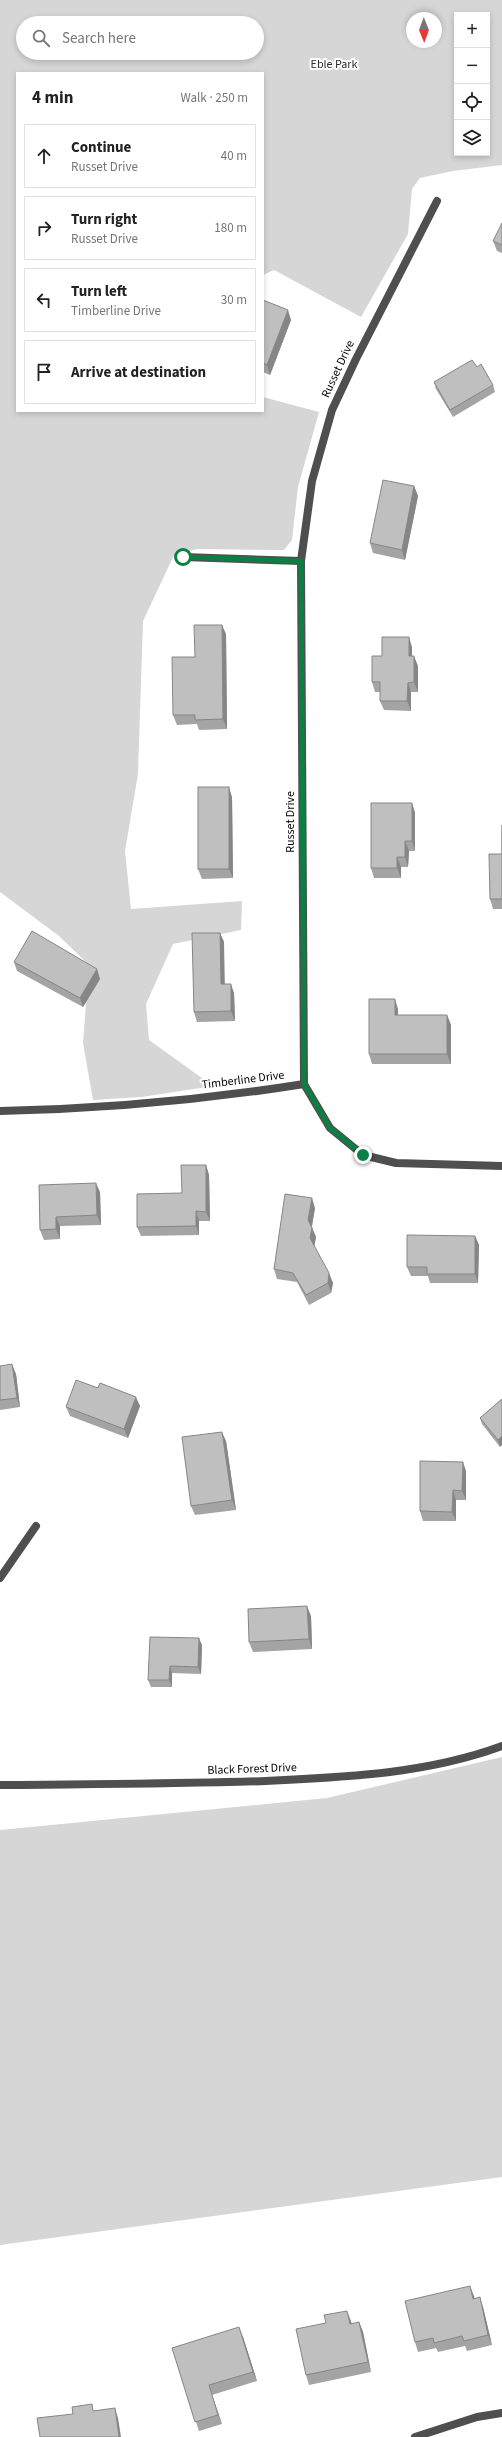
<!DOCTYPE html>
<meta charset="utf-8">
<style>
:root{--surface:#fff;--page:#f2f2f2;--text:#222;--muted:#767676;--line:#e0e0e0}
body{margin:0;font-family:"Source Sans 3",sans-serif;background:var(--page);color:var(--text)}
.controls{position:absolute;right:12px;top:12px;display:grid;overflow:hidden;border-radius:0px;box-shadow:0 2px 6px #0003}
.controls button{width:36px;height:36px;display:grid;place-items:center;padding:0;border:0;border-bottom:1px solid var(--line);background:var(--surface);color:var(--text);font:20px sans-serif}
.compass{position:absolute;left:406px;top:12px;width:36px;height:36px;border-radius:50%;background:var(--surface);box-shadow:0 2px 6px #0003;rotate:179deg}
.stop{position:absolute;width:12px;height:12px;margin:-9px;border:3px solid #0b8043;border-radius:50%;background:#fff}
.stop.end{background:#0b8043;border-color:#fff;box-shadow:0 1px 4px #0008}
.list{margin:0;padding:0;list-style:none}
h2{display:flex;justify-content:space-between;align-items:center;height:52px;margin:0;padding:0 16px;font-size:17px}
h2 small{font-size:13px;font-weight:400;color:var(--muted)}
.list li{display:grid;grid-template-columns:26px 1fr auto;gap:12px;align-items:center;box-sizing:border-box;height:64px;margin:0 8px 8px;padding:0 8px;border:1px solid var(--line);border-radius:0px}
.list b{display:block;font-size:15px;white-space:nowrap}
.list p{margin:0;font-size:13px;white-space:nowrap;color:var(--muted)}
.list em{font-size:13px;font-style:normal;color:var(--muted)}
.icon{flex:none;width:22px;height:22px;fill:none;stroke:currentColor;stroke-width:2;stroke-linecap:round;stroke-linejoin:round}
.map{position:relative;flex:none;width:502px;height:2437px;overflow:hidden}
.search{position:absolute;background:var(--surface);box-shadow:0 2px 6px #0003;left:16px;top:16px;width:248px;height:44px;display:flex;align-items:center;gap:10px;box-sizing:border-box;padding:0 14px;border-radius:22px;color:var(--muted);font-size:15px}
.panel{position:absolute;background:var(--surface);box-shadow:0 2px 6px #0003;left:16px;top:72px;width:248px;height:340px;border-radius:0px}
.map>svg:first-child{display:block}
.green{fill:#d6d6d6;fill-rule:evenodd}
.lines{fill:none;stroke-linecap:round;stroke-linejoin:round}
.minor{stroke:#4f4f4f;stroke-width:8}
.wall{fill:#a4a4a4}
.shaded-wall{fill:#868686}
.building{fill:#bfbfbf;stroke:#868686}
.route{stroke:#0b8043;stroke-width:5}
.labels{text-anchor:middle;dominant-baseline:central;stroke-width:4;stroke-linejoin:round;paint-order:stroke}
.park-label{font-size:12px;fill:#2d2d2d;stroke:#fff}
.street-label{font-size:12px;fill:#000;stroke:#fff}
</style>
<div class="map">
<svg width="502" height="2437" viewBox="0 0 502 2437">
<rect width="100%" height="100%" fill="#fff"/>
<g class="green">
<path d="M0 0H502V165L453 171 420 178 412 189 408 234 361 317 274 270 263 275V73H17V411H263V397L319 412 298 487 292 540 284 550 198 549 175 553 143 621 138 774 125 851 131 909 242 901 241 930 173 944 146 1004 149 1040 213 1086 142 1097 93 1100 83 1043 89 965 59 936 0 892ZM457 15H487V153H457ZM412 18H436V42H412ZM23 23H257V53H23Z"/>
<polygon points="502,1757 502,2177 0,2245 0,1830 327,1798"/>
</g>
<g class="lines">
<g class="minor">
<polyline points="183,557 301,561"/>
<polyline points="304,1084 301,561 312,481 332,410 356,359 437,201"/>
<path d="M0 1111C102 1109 203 1100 304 1084L330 1128 363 1155 396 1163 502 1166"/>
<polyline points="0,1578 36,1526"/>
<path d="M0 1785C89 1784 178 1784 266 1781 346 1777 426 1774 502 1746"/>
<polyline points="415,2437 477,2417 502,2413"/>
</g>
</g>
<g class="wall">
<polygon points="502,223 502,253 497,251 493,241"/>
<polygon points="263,300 291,320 270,375 263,372"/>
<polygon points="477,367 493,385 495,392 453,417 436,389 434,382"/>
<polygon points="414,486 418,496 405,560 373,553 370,543"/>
<polygon points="226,634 227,729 199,730 197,724 177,725 173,715 195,657"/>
<polygon points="412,647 412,656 418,666 418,692 411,692 411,711 384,710 380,701 380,692 375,692 372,682 382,656"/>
<polygon points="232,797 233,878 202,879 198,869"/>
<polygon points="412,803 415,813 415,851 409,851 408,867 401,867 401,878 374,878 371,868"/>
<polygon points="502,825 502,909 493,909 490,899 502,854"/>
<polygon points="220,933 224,942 224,984 234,993 235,1021 197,1022 194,1012"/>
<polygon points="14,962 100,979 83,1007 17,971"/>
<polygon points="398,1009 398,1015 447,1015 451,1025 451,1064 372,1064 369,1054"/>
<polygon points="206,1165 209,1175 210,1221 199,1221 199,1235 141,1236 137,1227 182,1193"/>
<polygon points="39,1185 100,1192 101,1225 60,1226 60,1239 44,1240 40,1230"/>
<polygon points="315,1208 312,1227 316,1237 314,1246 333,1283 331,1293 309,1305 297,1282 277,1279 274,1269"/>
<polygon points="475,1236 479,1245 478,1283 430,1283 428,1276 411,1276 407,1267"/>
<polygon points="0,1366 16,1374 20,1407 0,1410"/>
<polygon points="502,1399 500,1447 482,1424 480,1418"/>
<polygon points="140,1406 128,1438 70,1416 66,1407"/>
<polygon points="226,1441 236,1510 195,1515 191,1506"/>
<polygon points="466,1471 466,1500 456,1500 456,1521 423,1521 420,1511"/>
<polygon points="311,1616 312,1649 253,1652 249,1642"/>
<polygon points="202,1645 201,1674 172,1673 172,1687 151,1687 148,1680"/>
<polygon points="470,2286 474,2299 483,2307 492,2345 467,2351 465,2346 438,2352 436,2348 418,2352 415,2342"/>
<polygon points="351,2321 351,2324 359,2322 363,2332 371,2372 309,2385 306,2375"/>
<polygon points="243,2337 257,2381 212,2395 222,2424 199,2431 172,2348"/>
</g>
<g class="shaded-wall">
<polygon points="288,310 291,320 270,375 267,365"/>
<polygon points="414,486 418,496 405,560 402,550"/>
<polygon points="222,625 226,634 227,729 223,719"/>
<polygon points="409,637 412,647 412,666 409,656"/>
<polygon points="414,656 418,666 418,692 414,682"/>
<polygon points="408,683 411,692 411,711 407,701"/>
<polygon points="229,787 232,797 233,878 229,869"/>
<polygon points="412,803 415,813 415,851 412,841"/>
<polygon points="405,841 409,851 408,867 405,857"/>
<polygon points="397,857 401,867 401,878 397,868"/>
<polygon points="220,933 224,942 225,994 221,984"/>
<polygon points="97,969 100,979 83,1007 80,998"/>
<polygon points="231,984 234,993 235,1021 231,1011"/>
<polygon points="395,999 398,1009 398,1025 395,1015"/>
<polygon points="447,1015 451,1025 451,1064 447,1054"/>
<polygon points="206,1165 209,1175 210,1221 206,1212"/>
<polygon points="96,1183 100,1192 101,1225 97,1215"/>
<polygon points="312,1198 315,1208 311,1230 308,1220"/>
<polygon points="196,1211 199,1221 199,1235 196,1226"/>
<polygon points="56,1217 60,1226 60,1239 56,1229"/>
<polygon points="312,1228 316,1237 314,1248 310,1238"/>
<polygon points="475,1236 479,1245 478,1283 475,1274"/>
<polygon points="329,1273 333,1283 331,1293 328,1283"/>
<polygon points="12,1364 16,1374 20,1407 17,1398"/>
<polygon points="136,1397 140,1406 128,1438 124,1429"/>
<polygon points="222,1432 226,1441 236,1510 232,1500"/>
<polygon points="502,1436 502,1445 500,1447 498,1440"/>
<polygon points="463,1462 466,1471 466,1500 462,1491"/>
<polygon points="453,1490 456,1500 456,1521 452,1512"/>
<polygon points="307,1606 311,1616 312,1649 309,1639"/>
<polygon points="199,1638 202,1645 201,1674 198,1667"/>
<polygon points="170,1666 172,1673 172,1687 169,1680"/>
<polygon points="470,2286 474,2296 477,2309 473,2299"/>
<polygon points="480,2297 483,2307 492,2345 488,2335"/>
<polygon points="347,2311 351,2321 354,2334 350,2324"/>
<polygon points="359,2322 363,2332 371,2372 368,2362"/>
<polygon points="239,2327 243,2337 257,2381 253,2372"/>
<polygon points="209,2385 212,2395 222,2424 218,2415"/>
<polygon points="115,2408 118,2418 121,2437 119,2437"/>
</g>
<g class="building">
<polygon points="502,223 502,245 493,241"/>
<polygon points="263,300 288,310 267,365 263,363"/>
<polygon points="472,360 477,367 481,364 493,385 450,410 434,382"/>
<polygon points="383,480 414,486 402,550 370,543"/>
<polygon points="194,625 222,625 223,719 195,720 195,715 173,715 172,657 195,657"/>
<polygon points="382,637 409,637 409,656 414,656 414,682 408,683 407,701 380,701 380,682 372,682 372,656 382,656"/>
<rect x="198" y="787" width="31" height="82"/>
<polygon points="371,803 412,803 412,841 405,841 405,857 397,857 397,868 371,868"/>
<polygon points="502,825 502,899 490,899 489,854 502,854"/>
<polygon points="32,931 97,969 80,998 14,962"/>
<polygon points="192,933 220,933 221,984 231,984 231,1011 194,1012"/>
<polygon points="369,999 395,999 395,1015 447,1015 447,1054 369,1054"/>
<polygon points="181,1165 206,1165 206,1212 196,1211 196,1226 137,1227 137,1194 182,1193"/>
<polygon points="96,1183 97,1215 56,1217 56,1229 40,1230 39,1185"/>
<polygon points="285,1194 312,1198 308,1220 312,1228 310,1238 329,1273 328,1283 306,1295 293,1273 274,1269"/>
<polygon points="407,1235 475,1236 475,1274 427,1274 427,1267 407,1267"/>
<polygon points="12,1364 17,1398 0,1400 0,1366"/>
<polygon points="76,1380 98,1388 100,1383 136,1397 124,1429 66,1407"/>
<polygon points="502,1399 502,1436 498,1440 480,1418"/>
<polygon points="222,1432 232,1500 191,1506 182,1437"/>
<polygon points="420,1461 463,1462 462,1491 453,1490 452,1512 420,1511"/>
<polygon points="307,1606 309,1639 249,1642 248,1609"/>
<polygon points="150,1637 199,1638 198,1667 170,1666 169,1680 148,1680"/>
<polygon points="470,2286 473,2299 480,2297 488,2335 464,2341 462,2336 434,2343 433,2338 415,2342 405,2301"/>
<polygon points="347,2311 350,2324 359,2322 368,2362 306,2375 296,2329 326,2323 324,2315"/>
<polygon points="239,2327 253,2372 209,2385 218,2415 195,2422 172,2348"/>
<polygon points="92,2404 93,2411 115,2408 119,2437 40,2437 37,2418 73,2414 72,2407"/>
</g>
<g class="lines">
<polyline class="route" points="183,557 301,561 304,1084 330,1128 363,1155"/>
</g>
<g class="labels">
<g class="park-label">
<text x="334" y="64">Eble Park</text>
</g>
<g class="street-label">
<text transform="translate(338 369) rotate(-65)">Russet Drive</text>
<text transform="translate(290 822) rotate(-90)">Russet Drive</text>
<text transform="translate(243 1080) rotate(-7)">Timberline Drive</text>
<text transform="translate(252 1769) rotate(-2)">Black Forest Drive</text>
</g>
</g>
</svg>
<div class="controls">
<button>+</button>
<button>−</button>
<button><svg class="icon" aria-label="locate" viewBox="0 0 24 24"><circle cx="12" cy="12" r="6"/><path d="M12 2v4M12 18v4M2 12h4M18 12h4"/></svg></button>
<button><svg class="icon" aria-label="layers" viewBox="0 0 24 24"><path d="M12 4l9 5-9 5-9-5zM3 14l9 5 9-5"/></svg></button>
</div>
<svg class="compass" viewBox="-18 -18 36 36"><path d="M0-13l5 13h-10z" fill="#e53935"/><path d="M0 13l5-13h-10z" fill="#767676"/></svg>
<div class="stop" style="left:183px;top:557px"></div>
<div class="stop end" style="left:363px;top:1155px"></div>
<div class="search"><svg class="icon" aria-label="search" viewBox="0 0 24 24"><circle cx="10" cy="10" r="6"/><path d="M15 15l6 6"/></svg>Search here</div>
<section class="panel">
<h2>4 min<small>Walk · 250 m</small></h2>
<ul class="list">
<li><svg class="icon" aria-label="ahead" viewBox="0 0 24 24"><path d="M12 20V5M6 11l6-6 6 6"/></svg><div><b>Continue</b><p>Russet Drive</p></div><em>40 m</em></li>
<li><svg class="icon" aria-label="right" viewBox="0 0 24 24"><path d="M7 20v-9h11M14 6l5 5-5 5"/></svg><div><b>Turn right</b><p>Russet Drive</p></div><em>180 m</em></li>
<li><svg class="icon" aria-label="left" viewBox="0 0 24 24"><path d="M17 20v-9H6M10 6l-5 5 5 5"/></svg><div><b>Turn left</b><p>Timberline Drive</p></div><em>30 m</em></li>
<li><svg class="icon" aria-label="arrive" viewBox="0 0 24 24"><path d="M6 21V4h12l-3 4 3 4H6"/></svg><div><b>Arrive at destination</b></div></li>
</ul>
</section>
</div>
